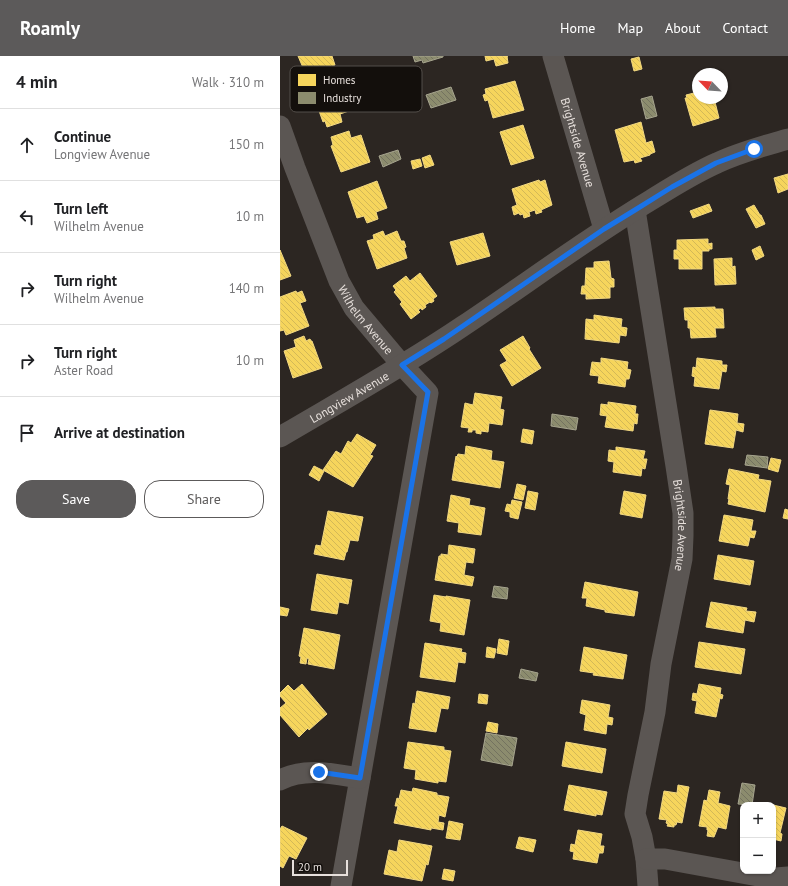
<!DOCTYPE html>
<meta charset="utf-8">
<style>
:root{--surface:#fff;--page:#f6f6f6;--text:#202124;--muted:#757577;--line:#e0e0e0;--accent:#5c5a5a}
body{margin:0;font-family:"PT Sans",sans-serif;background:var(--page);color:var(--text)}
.controls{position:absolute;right:12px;bottom:12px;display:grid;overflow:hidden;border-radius:8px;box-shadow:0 1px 3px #0004}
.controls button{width:36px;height:36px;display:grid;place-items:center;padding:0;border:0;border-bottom:1px solid var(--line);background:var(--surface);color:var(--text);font:20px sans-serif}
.compass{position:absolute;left:412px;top:12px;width:36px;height:36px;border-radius:50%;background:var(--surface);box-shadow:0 1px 3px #0004;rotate:295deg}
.scale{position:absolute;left:12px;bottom:10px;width:56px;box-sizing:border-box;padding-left:4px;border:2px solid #e7e0dc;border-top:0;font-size:11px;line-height:14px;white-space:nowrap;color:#e7e0dc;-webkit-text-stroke:3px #130f0c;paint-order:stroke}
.stop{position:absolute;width:12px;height:12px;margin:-9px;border:3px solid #1a73e8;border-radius:50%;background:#fff}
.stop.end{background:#1a73e8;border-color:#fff;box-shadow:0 1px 4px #0008}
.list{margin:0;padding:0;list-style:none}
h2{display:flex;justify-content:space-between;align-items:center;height:52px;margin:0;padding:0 16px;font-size:17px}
h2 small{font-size:13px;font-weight:400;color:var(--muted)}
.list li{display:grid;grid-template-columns:26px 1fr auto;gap:12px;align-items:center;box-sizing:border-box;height:72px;padding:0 16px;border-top:1px solid var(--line)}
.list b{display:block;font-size:15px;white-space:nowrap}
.list p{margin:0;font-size:13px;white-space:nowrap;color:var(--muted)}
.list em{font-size:13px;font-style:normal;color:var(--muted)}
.actions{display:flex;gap:8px;padding:12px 16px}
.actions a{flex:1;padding:9px 0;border:1px solid var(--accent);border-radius:16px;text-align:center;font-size:14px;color:var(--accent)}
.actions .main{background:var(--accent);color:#fff}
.icon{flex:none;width:22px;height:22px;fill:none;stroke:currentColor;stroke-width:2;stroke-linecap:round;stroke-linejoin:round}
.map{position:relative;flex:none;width:508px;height:830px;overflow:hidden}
header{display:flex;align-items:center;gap:24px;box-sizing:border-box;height:56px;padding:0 20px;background:var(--accent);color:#fff}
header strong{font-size:19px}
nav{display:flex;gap:22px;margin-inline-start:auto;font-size:14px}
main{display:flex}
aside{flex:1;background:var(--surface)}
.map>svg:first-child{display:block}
.homes{fill:url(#homes-back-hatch);stroke:#f2d882}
.industry{fill:url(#industry-back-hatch);stroke:#a7a58f}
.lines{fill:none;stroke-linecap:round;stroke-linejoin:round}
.minor{stroke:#5b5653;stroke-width:21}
.route{stroke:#1a73e8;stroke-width:5}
.labels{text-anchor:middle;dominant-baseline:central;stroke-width:4;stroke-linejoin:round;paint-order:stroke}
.street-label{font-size:12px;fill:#e7e0dc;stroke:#130f0c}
.key{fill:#130f0c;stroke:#534e4a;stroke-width:1}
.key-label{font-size:11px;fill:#e7e0dc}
</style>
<header>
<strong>Roamly</strong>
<nav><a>Home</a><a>Map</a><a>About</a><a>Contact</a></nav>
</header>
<main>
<aside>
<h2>4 min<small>Walk · 310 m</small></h2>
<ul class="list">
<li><svg class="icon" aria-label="ahead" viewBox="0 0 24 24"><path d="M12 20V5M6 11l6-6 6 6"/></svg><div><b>Continue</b><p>Longview Avenue</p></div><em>150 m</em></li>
<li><svg class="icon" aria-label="left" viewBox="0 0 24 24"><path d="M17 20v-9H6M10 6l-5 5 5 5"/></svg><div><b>Turn left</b><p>Wilhelm Avenue</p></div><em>10 m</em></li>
<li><svg class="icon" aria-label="right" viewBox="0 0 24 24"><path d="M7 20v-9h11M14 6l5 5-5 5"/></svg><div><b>Turn right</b><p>Wilhelm Avenue</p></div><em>140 m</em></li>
<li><svg class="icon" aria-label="right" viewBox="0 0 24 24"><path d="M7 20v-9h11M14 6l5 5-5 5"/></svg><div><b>Turn right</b><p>Aster Road</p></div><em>10 m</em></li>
<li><svg class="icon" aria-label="arrive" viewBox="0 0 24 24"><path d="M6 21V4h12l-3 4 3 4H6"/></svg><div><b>Arrive at destination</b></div></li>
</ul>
<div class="actions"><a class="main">Save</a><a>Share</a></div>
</aside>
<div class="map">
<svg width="508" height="830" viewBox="0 0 508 830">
<defs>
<pattern id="homes-back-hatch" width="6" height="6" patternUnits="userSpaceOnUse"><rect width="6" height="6" fill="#f6d55c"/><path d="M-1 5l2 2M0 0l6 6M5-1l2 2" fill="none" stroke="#d3b857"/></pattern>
<pattern id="industry-back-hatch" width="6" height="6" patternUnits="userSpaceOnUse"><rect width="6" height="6" fill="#8c8c6e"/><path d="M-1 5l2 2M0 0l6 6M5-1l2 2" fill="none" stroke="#73725f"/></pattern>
</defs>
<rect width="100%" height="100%" fill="#2c2622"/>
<g class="homes">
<polygon points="18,0 52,0 55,9 27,21"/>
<polygon points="205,0 228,0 227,0 228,7 216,10 214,3 206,5"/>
<polygon points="359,1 362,13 354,15 351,3"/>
<polygon points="235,25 244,54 213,62 208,44 205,45 203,39 206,38 205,33"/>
<polygon points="62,27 72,54 60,58 62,66 47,71 45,65 43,66 33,38"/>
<polygon points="418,36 418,42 434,42 439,62 413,70 405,42 407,42 406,39"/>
<polygon points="361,66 366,87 372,85 375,96 370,98 370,99 360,102 362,105 355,107 354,104 344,106 335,74"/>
<polygon points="243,69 254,102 231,109 220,76"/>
<polygon points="69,75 71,82 81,79 90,106 61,116 51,90 53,89 51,81"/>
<polygon points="150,99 154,109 145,112 142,102"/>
<polygon points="140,103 142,110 133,113 131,105"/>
<polygon points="508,118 508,133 498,137 494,122"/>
<polygon points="259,124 260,126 265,124 272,149 261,154 262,156 256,158 255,154 249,156 250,160 244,162 243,158 240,159 239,157 234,159 232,151 237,149 232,133"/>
<polygon points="97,125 107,152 96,156 98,163 87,167 84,160 77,162 68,136"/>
<polygon points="429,148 432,155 413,162 410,155"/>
<polygon points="474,149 480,159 481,159 485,168 476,172 466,153"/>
<polygon points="103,175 105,180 117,175 121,185 124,185 126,191 124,192 127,202 97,213 87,185 94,183 93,179"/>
<polygon points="203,177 210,200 177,209 170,186"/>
<polygon points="428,183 428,188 432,187 432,193 429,193 429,195 422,195 422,213 399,213 399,203 394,203 394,194 397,194 397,184"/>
<polygon points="480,190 484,200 476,204 472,194"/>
<polygon points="0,194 11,220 0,224"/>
<polygon points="452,202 452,211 455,210 456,228 435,229 434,203"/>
<polygon points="329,205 331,222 334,223 334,231 330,231 330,242 306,243 306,238 301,238 302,230 305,230 306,212 314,212 314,206"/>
<polygon points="140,217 157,240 153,243 154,245 151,247 150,246 145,249 146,251 142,254 141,252 138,254 140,256 131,263 120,248 122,246 114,236 116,234 113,230 126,220 130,225"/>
<polygon points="16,235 17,237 22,235 26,245 20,247 29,270 6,279 4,274 0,275 0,241"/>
<polygon points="435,251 435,253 443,253 444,272 435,272 436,281 411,282 410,272 408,272 408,264 405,264 404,252"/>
<polygon points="314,259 342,263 341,271 347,272 346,280 340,279 339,287 305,283 306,263 314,264"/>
<polygon points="24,280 26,285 30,283 31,285 32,285 42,312 13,322 4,295 16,291 14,284"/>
<polygon points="243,280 250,292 249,293 261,312 232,330 220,309 227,305 220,294"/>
<polygon points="321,302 348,306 347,313 351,314 349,323 346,323 345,331 318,327 319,320 310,319 312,306 321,307"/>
<polygon points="417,302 442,305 442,309 447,309 446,316 442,315 439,333 414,330 415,321 412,320 413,311 416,312"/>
<polygon points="195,337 222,341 220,353 224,354 222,369 209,367 208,376 201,375 201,378 196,377 196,374 192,374 192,376 188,376 189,372 181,371 185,347 193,349"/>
<polygon points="328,346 356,350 355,358 358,358 357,368 354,367 353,375 325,371 327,360 320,359 321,348 328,349"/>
<polygon points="430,354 458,358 457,367 464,368 463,376 456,374 453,392 425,388"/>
<polygon points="243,373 254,375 252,388 241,386"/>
<polygon points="77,378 96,389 90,399 93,400 73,431 43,414 56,395 61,398 68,385 71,387"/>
<polygon points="186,390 212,395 211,404 224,406 220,432 172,424 176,400 177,401 178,398 185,399"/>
<polygon points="336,391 365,395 363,403 367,403 365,413 362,412 361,420 333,416 334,406 328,405 329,394 336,395"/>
<polygon points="491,402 501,404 498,416 488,413"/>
<polygon points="34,410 44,415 39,425 29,419"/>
<polygon points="449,413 479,419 478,423 491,425 485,456 448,448 449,443 448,443 450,429 446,428"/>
<polygon points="237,428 246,430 243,444 234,442"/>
<polygon points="248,435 258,437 255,454 245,452"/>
<polygon points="344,435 366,439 362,462 340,458"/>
<polygon points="171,439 190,443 189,449 205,452 201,479 178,476 179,467 167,465"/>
<polygon points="232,444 242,446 238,463 230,461 230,456 225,455 227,448 231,449"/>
<polygon points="505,453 508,454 508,463 503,462"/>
<polygon points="48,455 83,461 78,485 70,484 67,496 66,496 64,504 34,498 36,489 41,490"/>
<polygon points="444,459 473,464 471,475 476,475 474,482 470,481 468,490 439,485"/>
<polygon points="169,489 195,493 193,507 186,506 184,519 194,521 192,530 155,524 159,500 161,500 161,498 168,499"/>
<polygon points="438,499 474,505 470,529 434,523"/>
<polygon points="37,518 72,524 68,548 59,546 57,558 31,554"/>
<polygon points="305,526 358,536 354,560 325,556 325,554 306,550 307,542 302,542"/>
<polygon points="154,539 166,541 166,540 190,544 184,579 160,575 161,567 150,565"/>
<polygon points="431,546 467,552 466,555 476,556 474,566 465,564 463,577 426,571"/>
<polygon points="0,551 9,553 7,560 0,559"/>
<polygon points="24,572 60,579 54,613 28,608 29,603 27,602 26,608 20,607 21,601 19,600"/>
<polygon points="219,583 229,585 227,599 217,597"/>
<polygon points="419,586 465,593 461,618 415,611"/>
<polygon points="145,587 182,593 181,596 186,597 185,607 178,606 175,626 140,621"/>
<polygon points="207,591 216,593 214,602 206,601"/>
<polygon points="304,591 347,599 343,623 313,619 314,617 300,615"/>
<polygon points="22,628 47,658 29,674 28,672 19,681 0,659 0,652 6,647 0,640 0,637 8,629 14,635"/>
<polygon points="419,628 441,632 440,638 443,639 442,643 440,642 436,661 415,657 417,645 412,644 413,637 417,638"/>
<polygon points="137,635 170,641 168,653 161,652 156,676 129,672 133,647 135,648"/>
<polygon points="199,638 208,639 207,648 198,647"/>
<polygon points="302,644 330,649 328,661 333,662 332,669 327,668 326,678 304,674 306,659 300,657"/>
<polygon points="208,666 218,668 217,677 206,675"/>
<polygon points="128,686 164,691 164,694 171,695 166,726 158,725 158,727 135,723 136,714 124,712"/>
<polygon points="286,686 326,693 322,717 282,710"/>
<polygon points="289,729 327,736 322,759 316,758 316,760 284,754"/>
<polygon points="398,729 409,731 402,767 397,766 396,769 394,769 394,771 387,770 388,768 386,767 387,764 379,763 384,735 397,737"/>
<polygon points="133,732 157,737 157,739 169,741 165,761 159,759 158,766 164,767 163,774 151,772 151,774 114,767 118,750 115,750 117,742 119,743 121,734 132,736"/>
<polygon points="429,734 440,736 438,747 450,750 446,773 438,771 434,781 427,780 428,774 427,774 427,771 419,770 424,744 427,745"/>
<polygon points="493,749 506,752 500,777 502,778 501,785 493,783"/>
<polygon points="169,765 183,768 180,784 166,782"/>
<polygon points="2,770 27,782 16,803 9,800 3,812 0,810 0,773"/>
<polygon points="298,774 322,778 320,790 324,790 323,797 319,797 317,807 293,803 294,796 290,795 291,788 295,789"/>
<polygon points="239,781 256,784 253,796 236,792"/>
<polygon points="119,784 152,790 148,809 146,808 142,825 104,818 109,794 117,796"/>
<polygon points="164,813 175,815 173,825 162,823"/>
</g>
<g class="industry">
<polygon points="133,0 163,0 163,1 143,7 142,4 135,6"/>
<polygon points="171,31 176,44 151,52 146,39"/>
<polygon points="372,40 377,60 366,63 361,43"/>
<polygon points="118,94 121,103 103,111 99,100"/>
<polygon points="272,358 298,362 296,374 271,370"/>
<polygon points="467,399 488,401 487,412 465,409"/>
<polygon points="214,530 228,532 227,543 212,541"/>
<polygon points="241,613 258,617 256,625 239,622"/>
<polygon points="206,677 237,682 232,710 201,704"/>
<polygon points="462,727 475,729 472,749 458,748"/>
</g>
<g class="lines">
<g class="minor">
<path id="s1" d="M273 0 324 173"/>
<path id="s2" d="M0 70 15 112 59 225 74 252 122 309 148 337 61 830"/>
<path id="s3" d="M355 154 396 410 403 457V480L402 503 381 608 375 656 358 739 355 758 362 781 366 803 368 830"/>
<path id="s4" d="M0 381C61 345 124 310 183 270 246 228 306 183 371 144 392 131 414 117 437 107 460 96 484 90 508 83"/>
<path d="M0 724C25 711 54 718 80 722"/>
<polyline points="366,803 385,803 484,821 496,822 508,821"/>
</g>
</g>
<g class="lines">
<polyline class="route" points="39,716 80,722 148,336 122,309 164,283 324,173 355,154 392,131 436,107 474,93"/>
</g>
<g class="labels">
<g class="street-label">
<text stroke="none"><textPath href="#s1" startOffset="90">Brightside Avenue</textPath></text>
<text stroke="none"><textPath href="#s2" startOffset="213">Wilhelm Avenue</textPath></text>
<text stroke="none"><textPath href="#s4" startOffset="80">Longview Avenue</textPath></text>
<text stroke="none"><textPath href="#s3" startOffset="319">Brightside Avenue</textPath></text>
</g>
</g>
<rect x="10" y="10" width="132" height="46" rx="6" class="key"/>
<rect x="18" y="18" width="18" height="12" fill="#f6d55c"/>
<rect x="18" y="36" width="18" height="12" fill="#8c8c6e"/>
<g class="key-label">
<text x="43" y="28">Homes</text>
<text x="43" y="46">Industry</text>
</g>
</svg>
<div class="controls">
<button>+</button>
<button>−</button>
</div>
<svg class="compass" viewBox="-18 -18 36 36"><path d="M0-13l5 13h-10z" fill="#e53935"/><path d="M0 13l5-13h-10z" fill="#757577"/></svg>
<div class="scale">20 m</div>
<div class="stop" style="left:474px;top:93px"></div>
<div class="stop end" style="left:39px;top:716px"></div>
</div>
</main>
